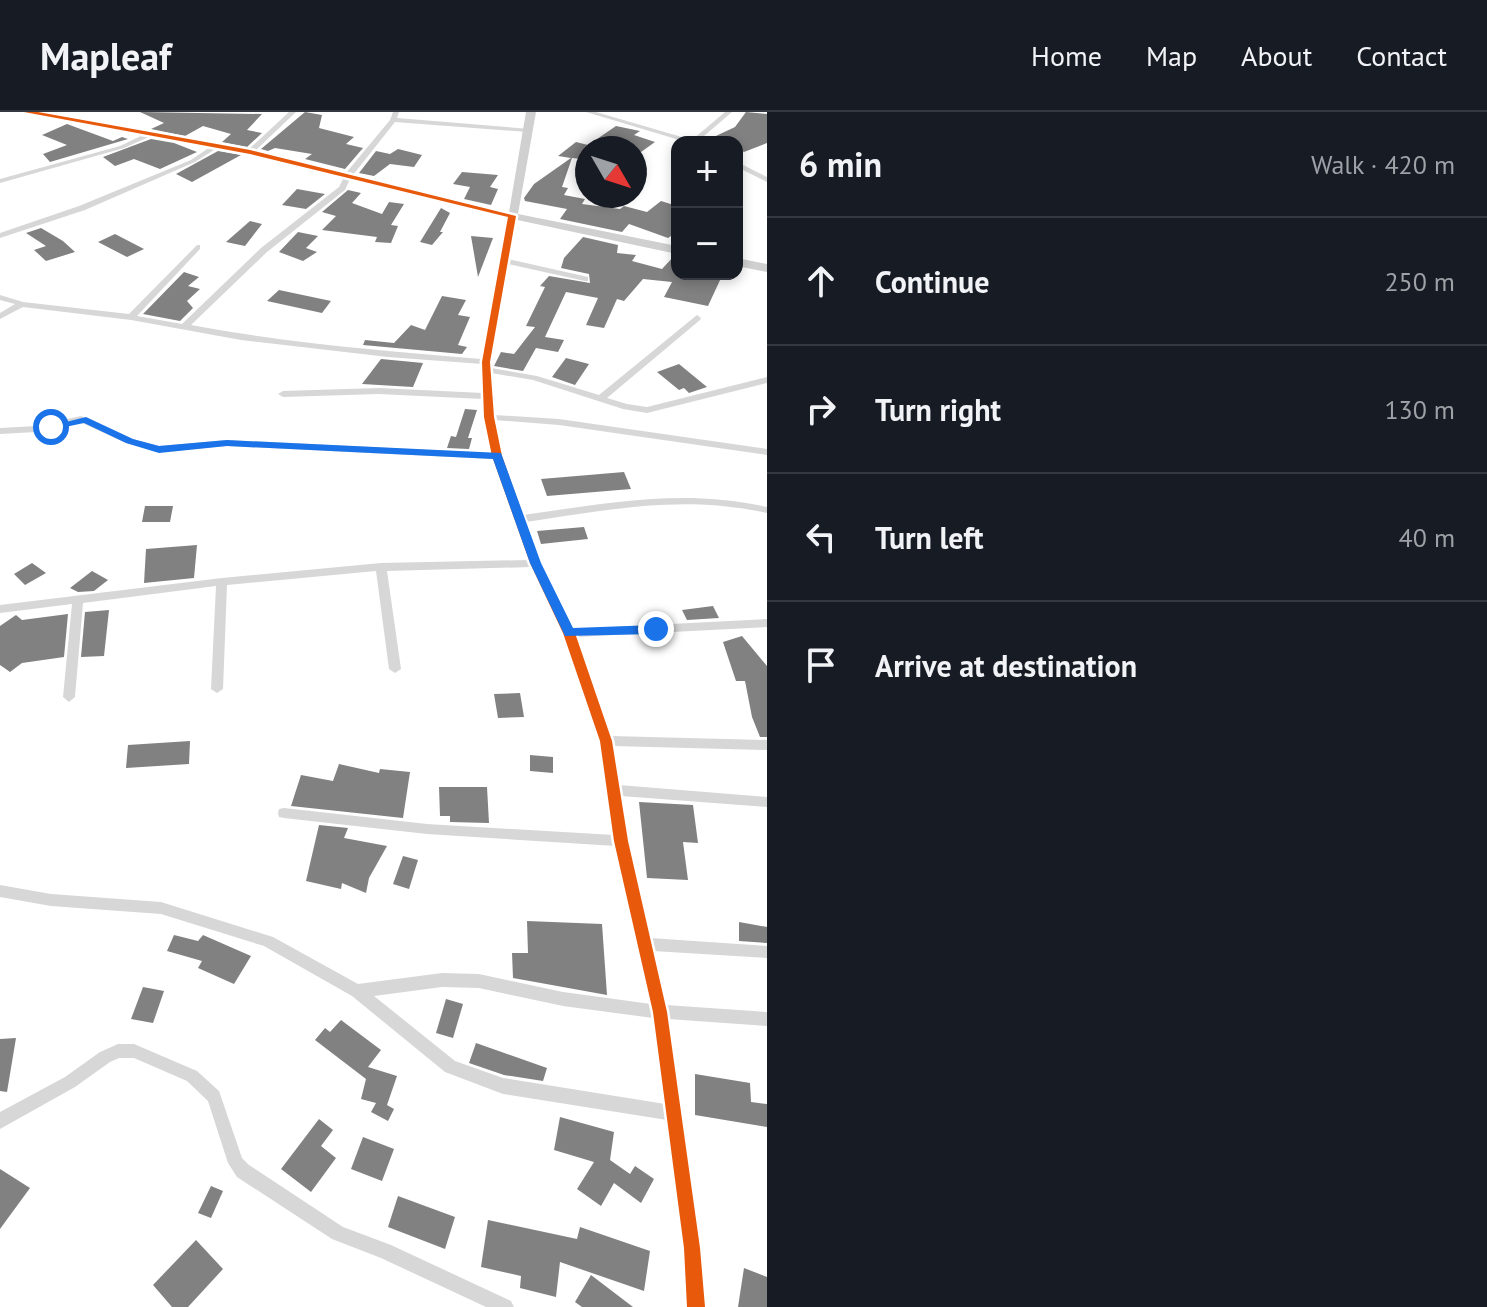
<!DOCTYPE html>
<meta charset="utf-8">
<style>
:root{--surface:#171b24;--page:#20242c;--text:#f1f3f6;--muted:#9ea1a6;--line:#363941}
body{margin:0;font-family:"PT Sans",sans-serif;background:var(--page);color:var(--text)}
.controls{position:absolute;right:24px;top:24px;display:grid;overflow:hidden;border-radius:16px;box-shadow:0 4px 12px #0003}
.controls button{width:72px;height:72px;display:grid;place-items:center;padding:0;border:0;border-bottom:2px solid var(--line);background:var(--surface);color:var(--text);font:40px sans-serif}
.compass{position:absolute;left:575px;top:24px;width:72px;height:72px;border-radius:50%;background:var(--surface);box-shadow:0 4px 12px #0003;rotate:129deg}
.stop{position:absolute;width:24px;height:24px;margin:-18px;border:6px solid #1a73e8;border-radius:50%;background:#fff}
.stop.end{background:#1a73e8;border-color:#fff;box-shadow:0 2px 8px #0008}
.list{margin:0;padding:0;list-style:none}
h2{display:flex;justify-content:space-between;align-items:center;height:104px;margin:0;padding:0 32px;font-size:34px}
h2 small{font-size:26px;font-weight:400;color:var(--muted)}
.list li{display:grid;grid-template-columns:52px 1fr auto;gap:24px;align-items:center;box-sizing:border-box;height:128px;padding:0 32px;border-top:2px solid var(--line)}
.list b{display:block;font-size:30px;white-space:nowrap}
.list em{font-size:26px;font-style:normal;color:var(--muted)}
.icon{flex:none;width:44px;height:44px;fill:none;stroke:currentColor;stroke-width:2;stroke-linecap:round;stroke-linejoin:round}
.map{position:relative;flex:none;width:767px;height:1195px;overflow:hidden}
header{display:flex;align-items:center;gap:48px;box-sizing:border-box;height:112px;padding:0 40px;background:var(--surface);border-bottom:2px solid var(--line)}
header strong{font-size:38px}
nav{display:flex;gap:44px;margin-inline-start:auto;font-size:28px}
main{display:flex}
aside{flex:1;background:var(--surface)}
.map>svg:first-child{display:block}
.building{fill:#818181}
.lines{fill:none;stroke-linecap:round;stroke-linejoin:round}
.minor{fill:#d7d7d7;fill-rule:evenodd}
.secondary{fill:#d0d0d0;fill-rule:evenodd}
.cycleway-casing{stroke:#fff;stroke-width:5}
.cycleway{fill:#e8590c;fill-rule:evenodd}
.route{fill:#1a73e8}
</style>
<header>
<strong>Mapleaf</strong>
<nav><a>Home</a><a>Map</a><a>About</a><a>Contact</a></nav>
</header>
<main>
<div class="map">
<svg width="767" height="1195" viewBox="0 0 767 1195">
<rect width="100%" height="100%" fill="#fff"/>
<g class="building">
<polygon points="140,0 262,2 247,18 262,21 247,35 222,30 231,22 203,14 185,24 151,17 164,11"/>
<polygon points="305,0 322,3 319,16 354,25 346,32 363,36 345,57 305,47 312,42 275,36 268,39 261,37"/>
<polygon points="746,0 767,2 767,31 744,40 737,36 737,30 703,30 735,15"/>
<polygon points="67,12 113,29 122,25 128,27 50,50 43,42 67,33 42,23"/>
<polygon points="616,14 640,19 634,23 655,30 641,40 597,27"/>
<polygon points="151,27 174,31 197,40 160,57 134,47 115,54 103,45"/>
<polygon points="576,30 588,33 581,47 572,46 562,75 568,76 564,83 585,87 582,92 620,97 624,94 647,100 661,89 677,94 677,120 668,126 629,112 622,120 560,107 567,97 525,89 524,86 534,72 571,46 558,44"/>
<polygon points="398,37 422,43 414,55 390,52 374,64 359,61 376,39 390,42"/>
<polygon points="218,39 241,43 192,70 176,62"/>
<polygon points="462,60 498,63 490,75 498,77 491,93 464,87 470,75 453,72"/>
<polygon points="297,77 325,82 306,97 282,93"/>
<polygon points="348,78 361,81 352,91 382,102 389,90 404,92 391,113 398,114 391,131 375,130 377,125 322,118 336,104 322,100"/>
<polygon points="441,96 450,101 440,120 443,120 432,133 420,130"/>
<polygon points="250,109 262,112 245,134 226,130"/>
<polygon points="41,116 63,129 75,140 46,149 34,138 46,134 26,121"/>
<polygon points="298,120 318,124 306,136 317,140 303,149 279,140"/>
<polygon points="115,122 144,137 127,145 98,130"/>
<polygon points="471,124 493,126 478,165"/>
<polygon points="583,125 618,133 617,141 636,143 632,149 662,157 674,144 677,145 677,162 698,165 704,162 721,166 708,194 664,185 672,170 643,167 624,189 617,187 604,216 586,213 598,186 566,180 545,225 564,228 558,240 536,236 523,259 494,254 501,240 514,242 535,215 526,214 545,175 540,174 549,164 590,171 589,162 561,156 564,146"/>
<polygon points="184,160 199,165 188,174 200,177 187,189 193,196 180,209 143,202"/>
<polygon points="279,178 331,189 322,201 267,189"/>
<polygon points="442,184 466,188 458,203 470,205 458,233 467,235 462,242 363,233 365,228 394,231 411,213 425,218"/>
<polygon points="566,246 589,252 575,273 552,265"/>
<polygon points="381,247 423,251 413,275 362,272"/>
<polygon points="679,252 707,275 689,281 684,276 679,278 657,260"/>
<polygon points="465,297 477,298 468,326 472,326 469,337 447,336 451,324 456,325"/>
<polygon points="624,360 631,377 547,384 541,367"/>
<polygon points="145,394 173,394 170,410 142,410"/>
<polygon points="584,415 588,427 541,432 537,419"/>
<polygon points="197,433 194,466 144,471 146,437"/>
<polygon points="32,451 46,461 25,473 14,462"/>
<polygon points="92,459 108,468 94,479 78,480 70,476"/>
<polygon points="713,494 719,506 687,508 682,498"/>
<polygon points="109,498 104,544 81,545 85,500"/>
<polygon points="68,502 64,545 22,551 10,560 0,553 0,514 16,503 22,508"/>
<polygon points="742,524 767,554 767,625 760,625 752,605 745,569 736,569 723,530"/>
<polygon points="520,581 524,605 498,606 494,582"/>
<polygon points="190,629 189,652 126,656 128,633"/>
<polygon points="530,643 553,645 553,661 530,659"/>
<polygon points="339,652 379,661 380,657 410,660 403,706 291,694 301,663 333,669"/>
<polygon points="439,675 487,675 489,711 450,710 450,704 440,704"/>
<polygon points="639,690 693,693 698,731 683,730 688,768 647,766"/>
<polygon points="319,713 348,716 344,726 387,734 369,766 366,781 342,771 341,777 306,769"/>
<polygon points="403,744 418,748 409,777 393,772"/>
<polygon points="527,809 602,812 607,883 513,866 512,841 528,841"/>
<polygon points="739,810 767,815 767,831 739,829"/>
<polygon points="174,823 198,829 203,823 251,844 234,872 198,856 202,849 167,839"/>
<polygon points="143,875 164,879 153,911 131,907"/>
<polygon points="446,887 463,892 453,926 436,921"/>
<polygon points="341,908 381,938 368,955 397,964 387,993 394,997 388,1009 371,1000 376,991 361,987 366,967 315,928 325,916 330,920"/>
<polygon points="16,926 7,980 0,979 0,927"/>
<polygon points="476,931 547,956 543,969 504,963 469,951"/>
<polygon points="695,962 750,971 751,990 767,992 767,1015 695,1003"/>
<polygon points="560,1005 614,1020 610,1048 630,1062 635,1054 654,1067 641,1091 614,1071 601,1094 577,1077 594,1050 554,1038"/>
<polygon points="319,1007 333,1018 321,1034 336,1046 311,1080 281,1057"/>
<polygon points="363,1025 394,1037 382,1069 351,1057"/>
<polygon points="0,1057 30,1076 0,1117"/>
<polygon points="211,1074 223,1079 211,1106 198,1101"/>
<polygon points="398,1084 455,1105 445,1137 388,1115"/>
<polygon points="488,1108 577,1127 580,1115 650,1139 644,1179 560,1150 556,1185 520,1176 521,1164 481,1155"/>
<polygon points="196,1128 223,1157 188,1195 172,1195 153,1173"/>
<polygon points="744,1156 767,1165 767,1195 738,1195"/>
<polygon points="591,1163 633,1195 582,1195 575,1190"/>
</g>
<g class="lines">
<g class="minor">
<path d="M24 0H38L248 38 289 0H296L255 39 346 61 390 8 393 0H399L397 6 530 17 531 18 528 20 395 10 353 63 515 102 508 147 588 165V169H585L508 152 491 256 537 264 599 283 697 203 701 206 700 208 607 286 627 292 647 295 767 265V271L647 301 623 297 533 268 491 261 494 303 559 307 767 337V343L559 313 494 308 502 344 523 403C609 391 681 376 767 395V401C681 382 610 398 525 410L540 451 573 517 767 507V515L576 525 611 624 767 628V638L613 634 619 673 767 685V695L621 684 628 729 650 826 767 834V846L653 839 666 893 767 900V914L668 907 700 1136 705 1195H687L684 1136 667 1008 503 982 445 960 352 884 264 834 161 802 51 794 0 785V773L51 782 161 790 273 825 358 872 442 861 479 862 563 880 651 892 616 734 427 722 284 706 279 705 278 701 279 697 284 696 427 712 614 723 600 629 563 521 531 455 387 459 401 557 395 561 389 557 376 459 227 473 223 577 217 581 211 577 216 474 83 491 75 585 69 590 63 585 72 492 0 501V493L222 466 381 451 528 448 493 347 227 334 159 340 126 331 80 310 36 320 0 322V316L36 314 81 304 132 327 159 334 227 328 491 341 484 305 483 287 379 282 283 285 278 282 283 279 379 276 483 281 482 252 388 245 241 228 131 208 23 195 0 207V201L15 192 0 188V183L23 190 129 202 197 133H200V137L137 204 182 212 261 136 339 75 344 65 250 42 217 36 195 50 85 98 0 126V121L79 94 191 48 210 35 151 24 124 36 0 71V67L120 34 143 23ZM350 67 508 105 501 146 498 148 500 150 482 247C385 239 287 231 191 213L267 140 345 78ZM442 875 479 876 563 894 653 906 665 992 503 966 455 949 374 884Z"/>
<polygon points="586,0 596,0 692,28 725,0 732,0 697,30 686,30"/>
<polygon points="737,50 767,65 767,70 737,55"/>
<polygon points="118,932 134,932 197,959 219,979 242,1046 249,1053 343,1115 391,1133 511,1189 514,1195 486,1195 381,1146 332,1127 237,1065 228,1051 208,989 187,969 134,946 119,946 110,950 75,975 0,1017 0,1000 65,965 100,940"/>
</g>
<g class="secondary">
<polygon points="526,0 536,0 518,102 677,134 677,142 508,106"/>
<polygon points="737,146 767,152 767,160 737,154"/>
</g>
<g class="cycleway-casing">
<polygon id="cycleway" points="24,0 38,0 250,38 516,104 490,250 494,305 502,344 540,451 575,521 612,629 628,729 667,900 700,1136 705,1195 687,1195 684,1136 653,900 614,729 600,629 563,521 530,451 492,344 484,305 482,250 508,105 250,42"/>
</g>
<use href="#cycleway" class="cycleway"/>
</g>
<polygon class="route" points="86,305 133,327 159,334 227,328 501,341 541,451 573,516 656,513 662,517 656,522 565,524 530,451 493,347 227,334 159,341 126,331 84,311 51,318 46,315"/>
</svg>
<div class="controls">
<button>+</button>
<button>−</button>
</div>
<svg class="compass" viewBox="-18 -18 36 36"><path d="M0-13l5 13h-10z" fill="#e53935"/><path d="M0 13l5-13h-10z" fill="#9ea1a6"/></svg>
<div class="stop" style="left:51px;top:315px"></div>
<div class="stop end" style="left:656px;top:517px"></div>
</div>
<aside>
<h2>6 min<small>Walk · 420 m</small></h2>
<ul class="list">
<li><svg class="icon" aria-label="ahead" viewBox="0 0 24 24"><path d="M12 20V5M6 11l6-6 6 6"/></svg><div><b>Continue</b></div><em>250 m</em></li>
<li><svg class="icon" aria-label="right" viewBox="0 0 24 24"><path d="M7 20v-9h11M14 6l5 5-5 5"/></svg><div><b>Turn right</b></div><em>130 m</em></li>
<li><svg class="icon" aria-label="left" viewBox="0 0 24 24"><path d="M17 20v-9H6M10 6l-5 5 5 5"/></svg><div><b>Turn left</b></div><em>40 m</em></li>
<li><svg class="icon" aria-label="arrive" viewBox="0 0 24 24"><path d="M6 21V4h12l-3 4 3 4H6"/></svg><div><b>Arrive at destination</b></div></li>
</ul>
</aside>
</main>
